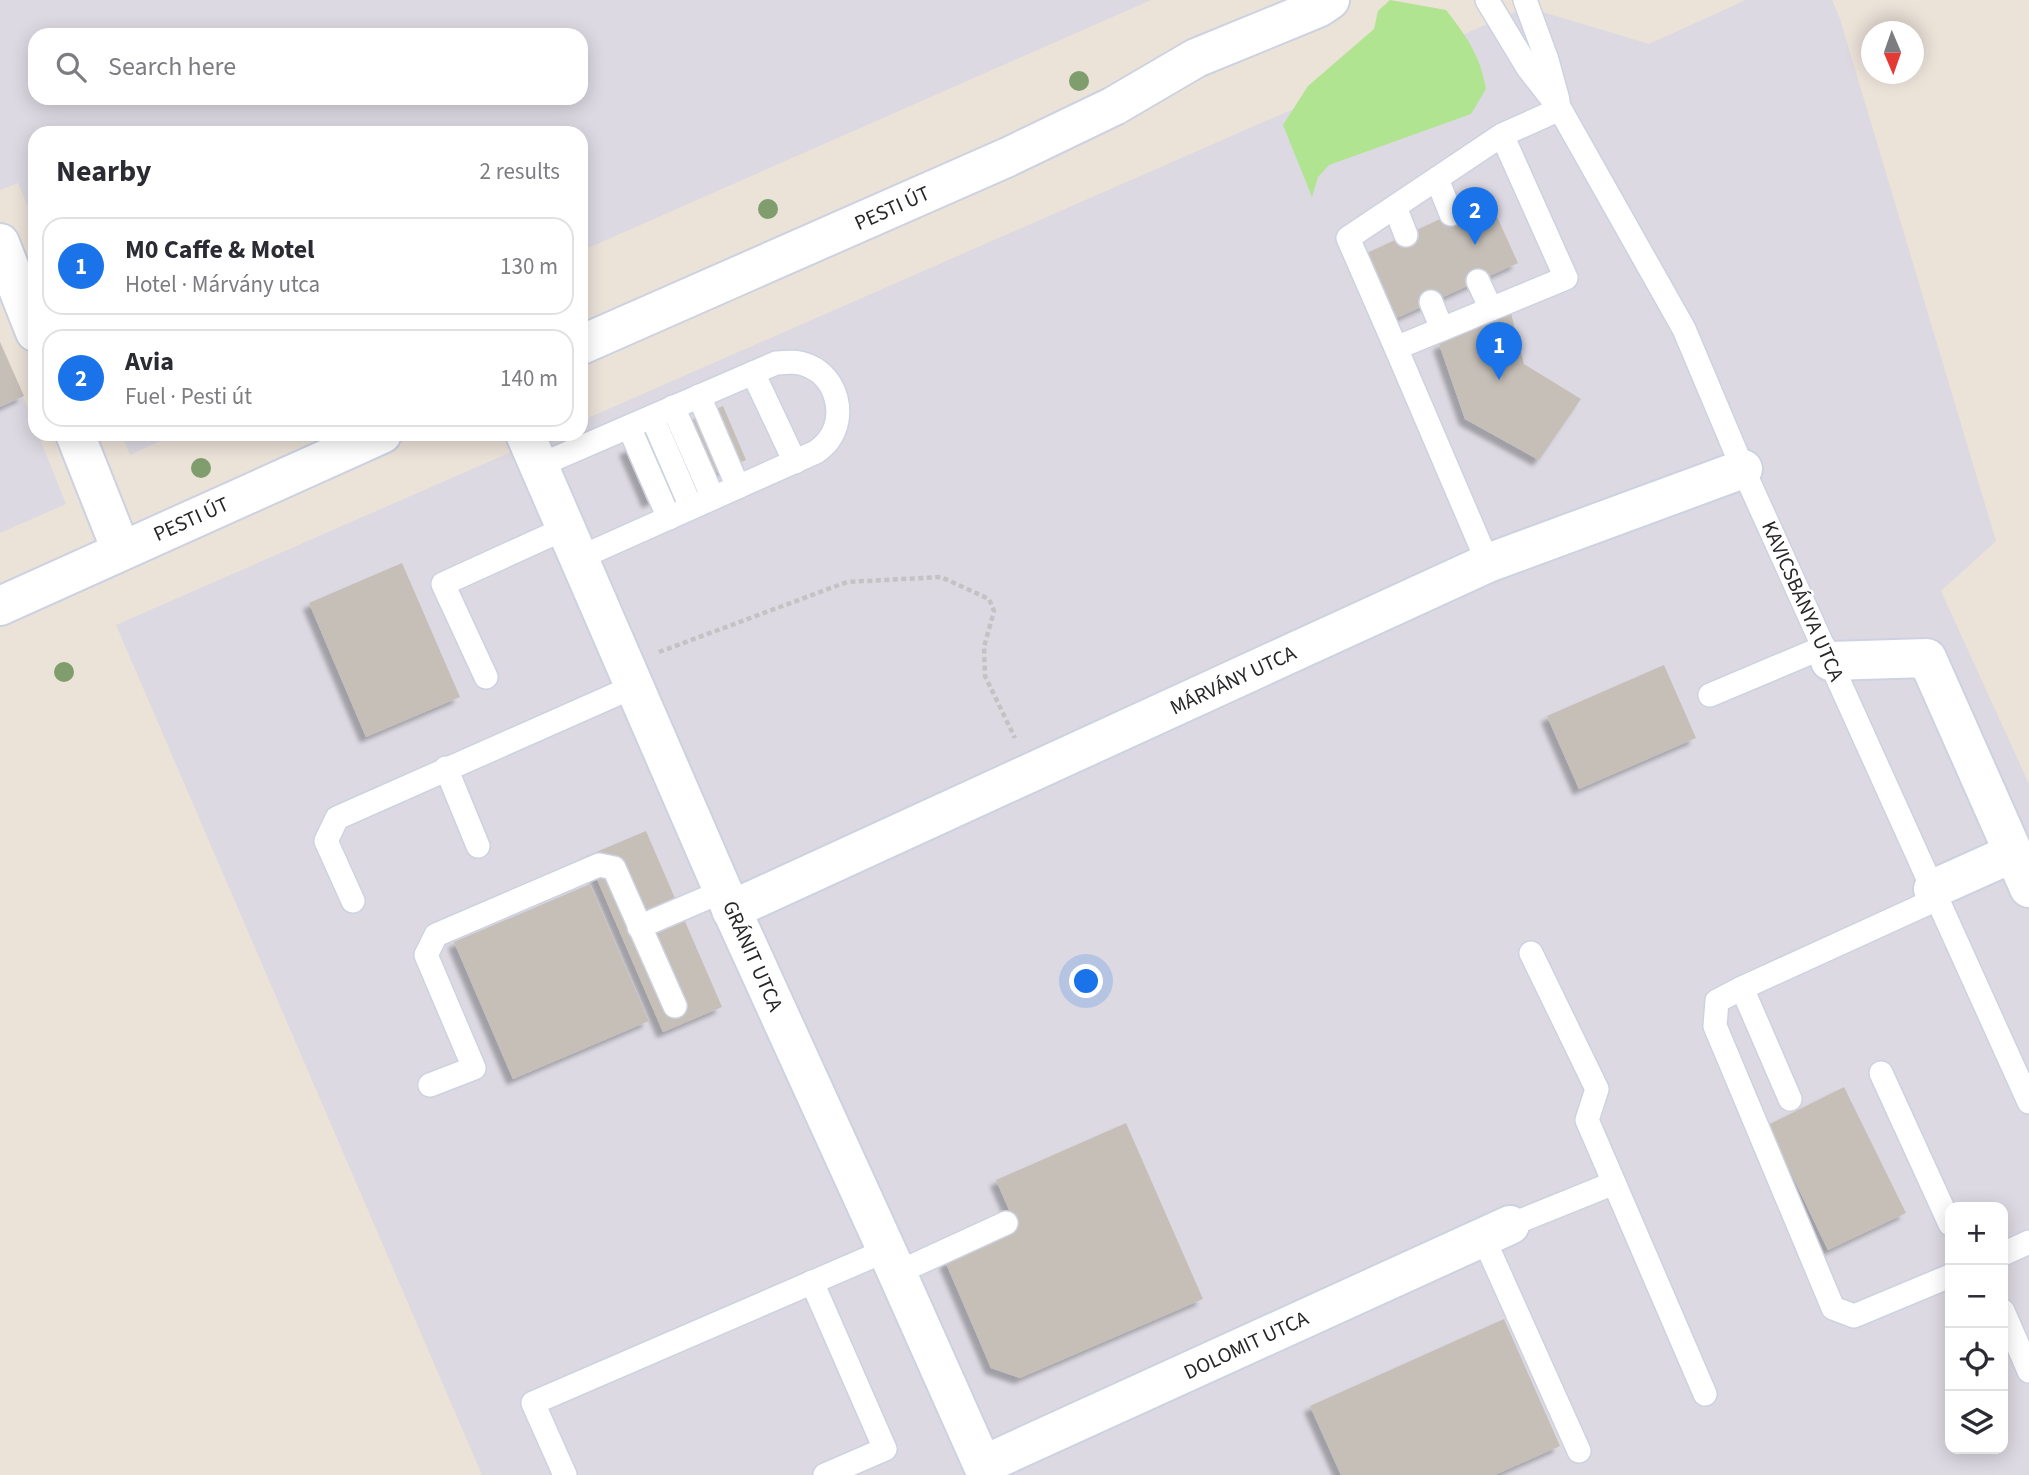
<!DOCTYPE html>
<meta charset="utf-8">
<style>
:root{--surface:#fff;--page:#f7f7f7;--text:#2b2b33;--muted:#7c7c81;--line:#e1e1e2;--accent:#1a73e8}
body{margin:0;font-family:"Source Sans 3",sans-serif;background:var(--page);color:var(--text)}
.controls{position:absolute;right:21px;bottom:21px;display:grid;overflow:hidden;border-radius:14px;box-shadow:0 4px 18px #0003}
.controls button{width:63px;height:63px;display:grid;place-items:center;padding:0;border:0;border-bottom:2px solid var(--line);background:var(--surface);color:var(--text);font:35px sans-serif}
.compass{position:absolute;left:1861px;top:21px;width:63px;height:63px;border-radius:50%;background:var(--surface);box-shadow:0 4px 18px #0003;rotate:178deg}
.you{position:absolute;left:1087px;top:982px;width:24px;height:24px;margin:-18px;border:5px solid #fff;border-radius:50%;background:#1a73e8;box-shadow:0 0 0 10px #1a73e833}
.badge{display:grid;place-items:center;width:46px;height:46px;border-radius:50%;background:var(--accent);color:#fff;font-size:23px;font-weight:700}
.pin{position:absolute;translate:-50% -58px;filter:drop-shadow(0 2px 4px #0008)}
.pin::after{content:'';position:absolute;top:37px;width:24px;height:21px;background:inherit;clip-path:polygon(0 0,100% 0,50% 100%)}
.list{margin:0;padding:0;list-style:none}
h2{display:flex;justify-content:space-between;align-items:center;height:91px;margin:0;padding:0 28px;font-size:30px}
h2 small{font-size:23px;font-weight:400;color:var(--muted)}
.list li{display:grid;grid-template-columns:46px 1fr auto;gap:21px;align-items:center;box-sizing:border-box;height:98px;margin:0 14px 14px;padding:0 14px;border:2px solid var(--line);border-radius:21px}
.list b{display:block;font-size:26px;white-space:nowrap}
.list p{margin:0;font-size:23px;white-space:nowrap;color:var(--muted)}
.list em{font-size:23px;font-style:normal;color:var(--muted)}
.icon{flex:none;width:38px;height:38px;fill:none;stroke:currentColor;stroke-width:2;stroke-linecap:round;stroke-linejoin:round}
.map{position:relative;flex:none;width:2029px;height:1475px;overflow:hidden}
.search{position:absolute;background:var(--surface);box-shadow:0 4px 18px #0003;left:28px;top:28px;width:560px;height:77px;display:flex;align-items:center;gap:18px;box-sizing:border-box;padding:0 24px;border-radius:21px;color:var(--muted);font-size:26px}
.panel{position:absolute;background:var(--surface);box-shadow:0 4px 18px #0003;left:28px;top:126px;width:560px;height:315px;border-radius:21px}
.map>svg:first-child{display:block}
.industrial{fill:#dcd9e2;fill-rule:evenodd}
.green{fill:#b0e491}
.building{fill:#c6bfb8;filter:url(#shadow)}
.lines{fill:none;stroke-linecap:round;stroke-linejoin:round}
.service-casing{stroke:#cdd2e1;stroke-width:26}
.minor-casing{stroke:#cdd2e1;stroke-width:42}
.secondary-casing{stroke:#cdd2e1;stroke-width:42}
.path{stroke:#c3c3c3;stroke-width:4.5;stroke-dasharray:5 3.5;stroke-linecap:butt}
.service{stroke:#fff;stroke-width:23}
.minor{stroke:#fff;stroke-width:38}
.secondary{stroke:#fff;stroke-width:38}
.tree{fill:#809d6d}
.labels{text-anchor:middle;dominant-baseline:central;stroke-width:5;stroke-linejoin:round;paint-order:stroke}
.street-label{font-size:21px;fill:#272727;stroke:#fff}
</style>
<div class="map">
<svg width="2029" height="1475" viewBox="0 0 2029 1475">
<defs>
<filter id="shadow"><feDropShadow dx="-6" dy="6" stdDeviation="2" flood-color="#0004"/></filter>
</defs>
<rect width="100%" height="100%" fill="#ebe2d8"/>
<g class="industrial">
<path d="M0 0H1151L581 251V133H35V224L18 183 0 190ZM581 35V98H35V35Z"/>
<path d="M1746 0H1832L1840 19 1996 541 1941 591 2029 784V1475H482L116 625 552 434H581V421L1526 7 1649 44ZM1950 1207H2003V1449H1950Z"/>
<polygon points="0,342 35,426 35,434 38,434 66,504 0,533"/>
<polygon points="121,434 176,434 130,455"/>
</g>
<path class="green" d="M1390 0 1446 10C1467 37 1480 55 1486 89L1471 114 1329 165 1318 177 1312 197 1283 125 1308 86 1374 29 1378 11Z"/>
<g class="building">
<polygon points="1488,197 1518,263 1397,318 1367,253"/>
<polygon points="1511,313 1524,364 1581,399 1539,460 1465,419 1439,344"/>
<polygon points="0,342 24,396 0,407"/>
<polygon points="723,406 746,460 648,502 625,449"/>
<polygon points="402,563 460,697 366,737 309,603"/>
<polygon points="1664,665 1696,738 1579,789 1547,716"/>
<polygon points="646,831 722,1007 663,1032 587,856"/>
<polygon points="590,884 649,1021 513,1079 454,942"/>
<polygon points="1844,1087 1906,1213 1828,1250 1768,1125"/>
<polygon points="1126,1123 1203,1299 1020,1378 991,1368 945,1261 1018,1230 996,1180"/>
<polygon points="1504,1319 1560,1446 1495,1475 1341,1475 1310,1406"/>
</g>
<g class="lines">
<g class="service-casing">
<g id="service">
<polyline points="1487,0 1528,68 1560,109 1684,329 1743,469 2029,1102"/>
<polyline points="1525,0 1547,60 1558,100"/>
<polyline points="1502,135 1566,278 1396,348 1348,238 1502,135 1560,109"/>
<polyline points="1437,179 1451,214"/>
<polyline points="1395,207 1406,235"/>
<polyline points="1478,281 1491,309"/>
<polyline points="1431,302 1442,329"/>
<polyline points="1396,348 1488,563"/>
<polyline points="753,373 795,462"/>
<polyline points="699,396 738,487"/>
<polyline points="673,407 713,498"/>
<polyline points="652,417 691,507"/>
<polyline points="629,427 669,518"/>
<path d="M538 466 776 363C788 362 798 361 809 366 837 378 847 416 828 441 825 445 820 449 816 452L579 558"/>
<polyline points="486,677 443,584 566,528"/>
<polyline points="1710,695 1824,647"/>
<polyline points="446,768 478,846"/>
<polyline points="1937,899 1742,988 1717,1001 1715,1026 1833,1308 1854,1316 1950,1276"/>
<polyline points="353,901 326,841 337,818 635,686"/>
<polyline points="639,927 723,891"/>
<polyline points="1531,953 1597,1089 1587,1120 1705,1394"/>
<polyline points="1742,988 1790,1099"/>
<polyline points="1881,1073 1950,1224"/>
<polyline points="430,1085 474,1068 426,955 436,935 599,865 614,868 675,1006"/>
<polyline points="1510,1225 1614,1183"/>
<polyline points="1483,1237 1579,1451"/>
<polyline points="2003,1254 2029,1242"/>
<polyline points="897,1273 1006,1223"/>
<polyline points="812,1282 885,1449 825,1475"/>
<polyline points="2003,1311 2029,1371"/>
<polyline points="565,1475 533,1403 887,1250"/>
</g>
</g>
<g class="minor-casing">
<g id="minor">
<polyline points="0,243 35,332"/>
<polyline points="75,434 121,550"/>
<polyline points="525,434 723,891 897,1273 987,1475"/>
<polyline points="1830,661 1927,658 2029,888"/>
<polyline points="1933,889 2013,853"/>
<polyline points="731,910 1488,563 1743,469"/>
<polyline points="983,1465 1510,1225"/>
</g>
</g>
<g class="secondary-casing">
<g id="secondary">
<polyline points="581,345 1008,157 1114,106 1196,58 1318,8 1330,0"/>
<polyline points="0,606 382,434"/>
</g>
</g>
<polyline class="path" points="659,652 847,582 941,577 989,599 994,611 984,647 985,676 1015,738"/>
<use href="#service" class="service"/>
<use href="#minor" class="minor"/>
<use href="#secondary" class="secondary"/>
</g>
<g class="tree">
<circle cx="1079" cy="81" r="10"/>
<circle cx="768" cy="209" r="10"/>
<circle cx="201" cy="468" r="10"/>
<circle cx="64" cy="672" r="10"/>
</g>
<g class="labels">
<g class="street-label">
<text transform="translate(892 208) rotate(-24)">PESTI ÚT</text>
<text transform="translate(191 519) rotate(-24)">PESTI ÚT</text>
<text transform="translate(1803 601) rotate(66)">KAVICSBÁNYA UTCA</text>
<text transform="translate(1233 680) rotate(-25)">MÁRVÁNY UTCA</text>
<text transform="translate(753 956) rotate(66)">GRÁNIT UTCA</text>
<text transform="translate(1246 1345) rotate(-25)">DOLOMIT UTCA</text>
</g>
</g>
</svg>
<div class="controls">
<button>+</button>
<button>−</button>
<button><svg class="icon" aria-label="locate" viewBox="0 0 24 24"><circle cx="12" cy="12" r="6"/><path d="M12 2v4M12 18v4M2 12h4M18 12h4"/></svg></button>
<button><svg class="icon" aria-label="layers" viewBox="0 0 24 24"><path d="M12 4l9 5-9 5-9-5zM3 14l9 5 9-5"/></svg></button>
</div>
<svg class="compass" viewBox="-18 -18 36 36"><path d="M0-13l5 13h-10z" fill="#e53935"/><path d="M0 13l5-13h-10z" fill="#7c7c81"/></svg>
<div class="you"></div>
<div class="pin badge" style="left:1499px;top:380px">1</div>
<div class="pin badge" style="left:1475px;top:245px">2</div>
<div class="search"><svg class="icon" aria-label="search" viewBox="0 0 24 24"><circle cx="10" cy="10" r="6"/><path d="M15 15l6 6"/></svg>Search here</div>
<section class="panel">
<h2>Nearby<small>2 results</small></h2>
<ul class="list">
<li><span class="badge">1</span><div><b>M0 Caffe &amp; Motel</b><p>Hotel · Márvány utca</p></div><em>130 m</em></li>
<li><span class="badge">2</span><div><b>Avia</b><p>Fuel · Pesti út</p></div><em>140 m</em></li>
</ul>
</section>
</div>
